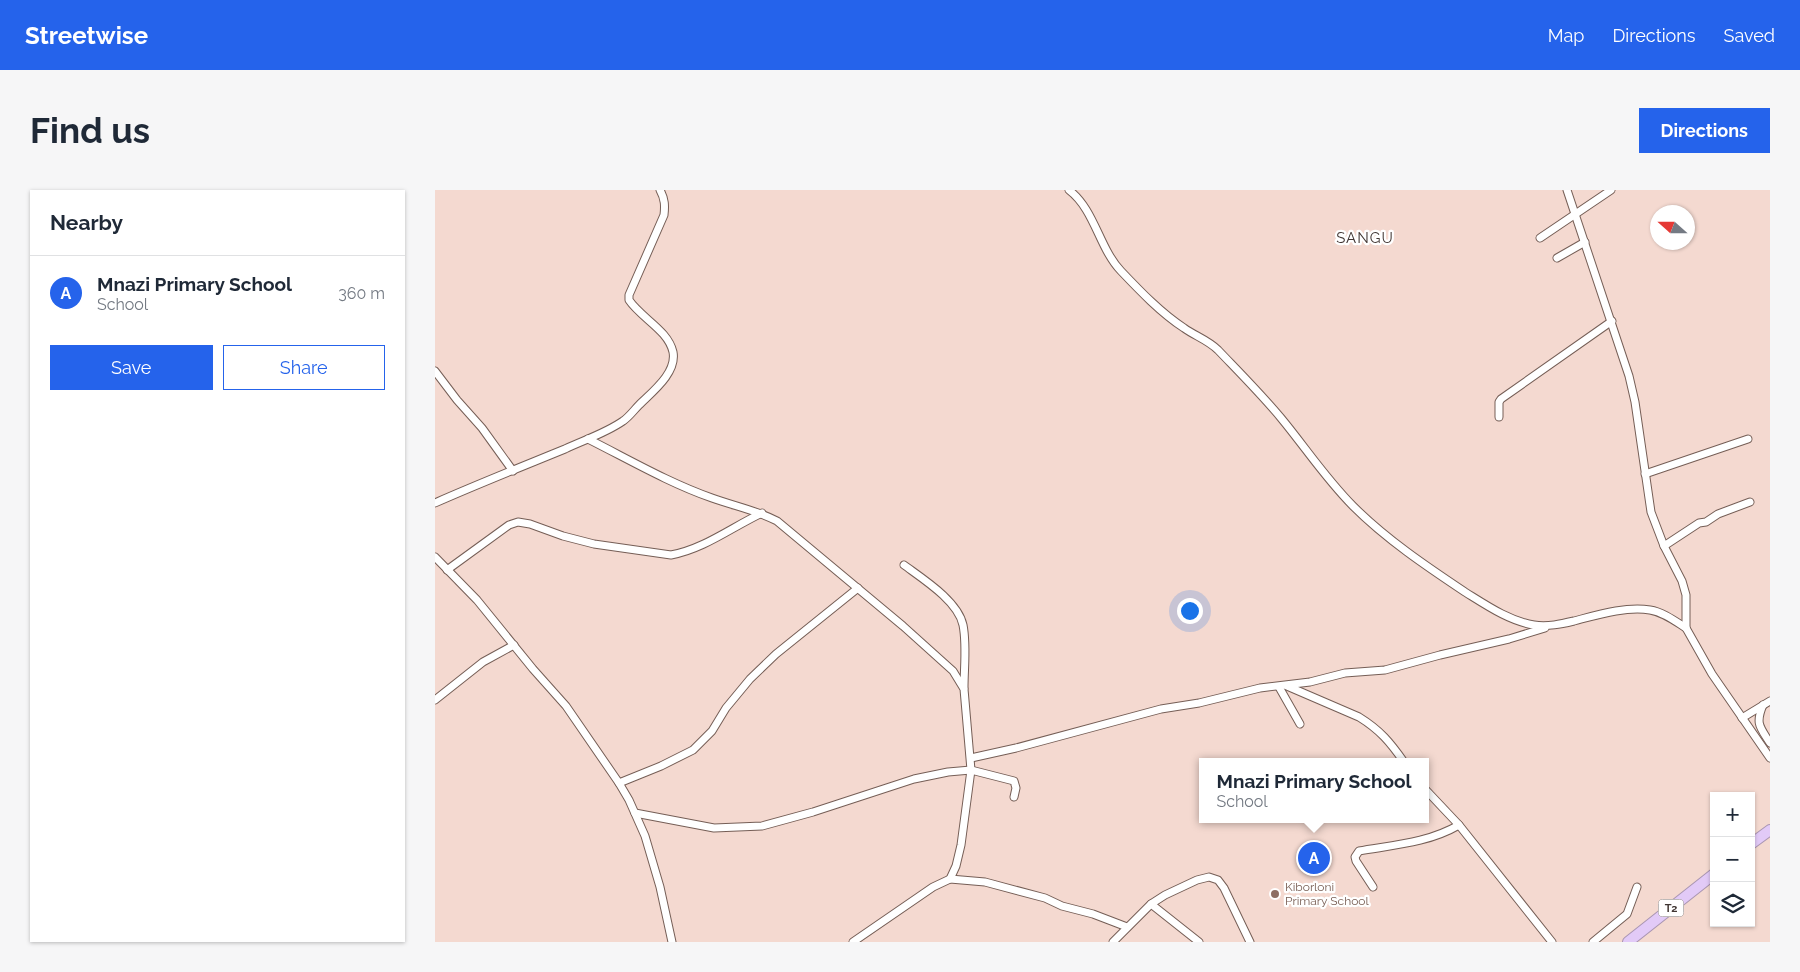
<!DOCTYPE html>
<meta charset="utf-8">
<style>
:root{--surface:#fff;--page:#f6f6f7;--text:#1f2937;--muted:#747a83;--line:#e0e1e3;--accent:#2563eb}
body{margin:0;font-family:Raleway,sans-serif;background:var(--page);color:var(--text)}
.controls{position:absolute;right:15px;bottom:15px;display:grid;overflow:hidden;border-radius:0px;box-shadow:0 1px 4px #0004}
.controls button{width:45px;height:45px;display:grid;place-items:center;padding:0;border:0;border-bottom:1px solid var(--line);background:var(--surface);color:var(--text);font:25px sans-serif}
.compass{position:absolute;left:1215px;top:15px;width:45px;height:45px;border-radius:50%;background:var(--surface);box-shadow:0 1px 4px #0004;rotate:291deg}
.you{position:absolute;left:754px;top:420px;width:18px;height:18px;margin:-12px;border:4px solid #fff;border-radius:50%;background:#1a73e8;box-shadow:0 0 0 8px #1a73e833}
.badge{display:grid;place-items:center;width:32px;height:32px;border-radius:50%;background:var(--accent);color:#fff;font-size:16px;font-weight:700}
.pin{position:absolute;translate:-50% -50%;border:2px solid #fff;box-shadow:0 1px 5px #0006}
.popup{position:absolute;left:764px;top:568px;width:230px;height:65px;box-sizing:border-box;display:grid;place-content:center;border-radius:0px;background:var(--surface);filter:drop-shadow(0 1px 4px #0005);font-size:16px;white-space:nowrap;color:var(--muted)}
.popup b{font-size:19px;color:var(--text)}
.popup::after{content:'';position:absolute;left:50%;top:100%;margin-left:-10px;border:10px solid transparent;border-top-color:var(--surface)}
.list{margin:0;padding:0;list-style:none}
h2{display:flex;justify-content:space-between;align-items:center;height:65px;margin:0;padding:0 20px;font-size:21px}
h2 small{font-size:16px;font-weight:400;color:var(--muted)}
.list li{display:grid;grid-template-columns:32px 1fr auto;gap:15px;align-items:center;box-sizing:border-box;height:75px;padding:0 20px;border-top:1px solid var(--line)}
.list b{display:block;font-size:19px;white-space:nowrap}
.list p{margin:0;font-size:16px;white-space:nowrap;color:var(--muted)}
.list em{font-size:16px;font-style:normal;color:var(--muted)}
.actions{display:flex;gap:10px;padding:15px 20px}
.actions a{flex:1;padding:11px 0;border:1px solid var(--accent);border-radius:0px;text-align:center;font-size:18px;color:var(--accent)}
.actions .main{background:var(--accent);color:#fff}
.icon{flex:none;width:28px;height:28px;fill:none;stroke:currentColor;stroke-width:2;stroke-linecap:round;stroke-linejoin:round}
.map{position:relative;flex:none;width:1335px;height:752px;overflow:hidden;border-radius:0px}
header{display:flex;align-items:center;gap:30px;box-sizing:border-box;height:70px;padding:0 25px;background:var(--accent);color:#fff}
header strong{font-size:24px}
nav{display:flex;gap:28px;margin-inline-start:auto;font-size:18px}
.intro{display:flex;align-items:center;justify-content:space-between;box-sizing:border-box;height:120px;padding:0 30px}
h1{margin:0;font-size:35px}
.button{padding:12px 22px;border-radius:0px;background:var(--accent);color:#fff;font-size:18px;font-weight:700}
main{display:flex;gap:30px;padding:0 30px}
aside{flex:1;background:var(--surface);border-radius:0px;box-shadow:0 1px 4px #0004}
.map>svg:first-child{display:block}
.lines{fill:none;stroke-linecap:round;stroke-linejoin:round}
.minor-casing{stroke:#755e56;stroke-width:9}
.highway-casing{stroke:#aa96b2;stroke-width:12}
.minor{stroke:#fff;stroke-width:7}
.highway{stroke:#e2caf7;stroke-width:10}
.education-dot{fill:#8d6e63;stroke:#fff;stroke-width:2}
.labels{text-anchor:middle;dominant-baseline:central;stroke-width:4.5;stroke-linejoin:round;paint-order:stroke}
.shield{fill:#fff;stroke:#7a7270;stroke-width:1}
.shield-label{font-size:11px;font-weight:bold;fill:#413633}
.education-label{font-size:12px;fill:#785e54;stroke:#fff;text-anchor:start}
.quarter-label{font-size:15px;letter-spacing:1px;fill:#413633;stroke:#fff}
</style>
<header>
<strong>Streetwise</strong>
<nav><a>Map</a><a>Directions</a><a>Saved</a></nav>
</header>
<div class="intro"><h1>Find us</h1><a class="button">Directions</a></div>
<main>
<aside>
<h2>Nearby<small></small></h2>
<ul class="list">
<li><span class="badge">A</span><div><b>Mnazi Primary School</b><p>School</p></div><em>360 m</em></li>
</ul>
<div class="actions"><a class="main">Save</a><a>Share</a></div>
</aside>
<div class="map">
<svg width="1335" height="752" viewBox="0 0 1335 752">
<rect width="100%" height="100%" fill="#f4d9d0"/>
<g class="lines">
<g class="minor-casing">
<g id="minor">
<path d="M634 0C660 20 664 58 686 81 705 101 726 123 749 138 760 146 773 150 783 160 804 182 826 204 846 228 870 257 891 289 918 316 951 349 991 376 1030 402 1051 415 1074 431 1099 435 1113 437 1126 434 1139 431 1162 425 1191 416 1215 420 1228 422 1240 431 1251 438"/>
<polyline points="1132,0 1194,186 1200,212 1216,322 1229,356 1247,391 1251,405 1251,438 1277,484 1335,568"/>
<polyline points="1105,48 1176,0"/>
<polyline points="1122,68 1150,52"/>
<polyline points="0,181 22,210 47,238 78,281"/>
<polyline points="1064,227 1064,212 1066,209 1177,131"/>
<path d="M153 249C193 269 234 293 277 308 299 316 321 320 342 331L468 436 518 481 529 499 536 580 526 655 521 676 515 689 498 697 418 752"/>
<polyline points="1210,284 1313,249"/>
<path d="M0 313C43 294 86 277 130 259 149 250 171 243 188 231 194 227 199 220 204 215 217 202 242 183 238 162 233 140 206 128 194 110V105L229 25C230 16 230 9 225 0"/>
<polyline points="1229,356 1264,333 1271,332 1283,324 1315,312"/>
<polyline points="0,367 42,410 98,479 131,516 184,593 194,610 210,646 225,697 237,752"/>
<path d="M469 375C488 389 523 411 528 435 532 455 529 478 529 498"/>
<path d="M12 380 74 335 83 332 95 334 128 346 159 354 236 365C269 359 297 337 327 323"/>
<path d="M852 496 924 527C945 540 955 552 969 572"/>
<polyline points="844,497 865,534"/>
<polyline points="0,510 48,472 79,455"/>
<path d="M1328 515C1320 534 1325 537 1335 553"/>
<polyline points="1307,528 1335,511"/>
<polyline points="536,568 581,558 726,519 764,513 825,498 875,492 910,483 950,480 1005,465 1074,449 1110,438"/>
<polyline points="184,593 226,576 258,560 277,541 291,518 315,489 341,464 423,398"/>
<polyline points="990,599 1024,635 1117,752"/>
<polyline points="200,623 279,638 327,636 378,622 479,589 513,582 536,580 579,591 581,598 579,607"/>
<polyline points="515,689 550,692 610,708 627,716 658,724 692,737"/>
<path d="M938 697 921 671 920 667 924 661C958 655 993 653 1024 635"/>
<polyline points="716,714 764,752"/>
<polyline points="678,752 716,714 730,705 762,690 774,687 783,690 789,698 815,752"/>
<polyline points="1158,752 1192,724 1202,697"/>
</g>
</g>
<g class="highway-casing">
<g id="highway">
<polyline points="1316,654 1335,640"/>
<polyline points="1193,752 1279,684"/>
</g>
</g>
<use href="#minor" class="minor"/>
<use href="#highway" class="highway"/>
</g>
<circle class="education-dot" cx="840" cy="704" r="5"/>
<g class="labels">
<rect class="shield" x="1223.5" y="709.5" width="25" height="17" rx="4"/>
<g class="shield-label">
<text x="1236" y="718">T2</text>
</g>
<g class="education-label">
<text x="850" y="697">Kiborloni<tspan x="850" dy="14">Primary School</tspan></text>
</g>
<g class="quarter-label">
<text x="930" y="48">SANGU</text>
</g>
</g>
</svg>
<div class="controls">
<button>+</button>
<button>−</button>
<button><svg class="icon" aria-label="layers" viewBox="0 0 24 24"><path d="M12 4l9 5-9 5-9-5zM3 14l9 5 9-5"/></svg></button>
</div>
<svg class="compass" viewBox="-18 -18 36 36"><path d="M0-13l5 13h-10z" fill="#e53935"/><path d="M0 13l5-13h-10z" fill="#747a83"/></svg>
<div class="you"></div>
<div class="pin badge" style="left:879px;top:668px">A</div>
<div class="popup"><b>Mnazi Primary School</b>School</div>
</div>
</main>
